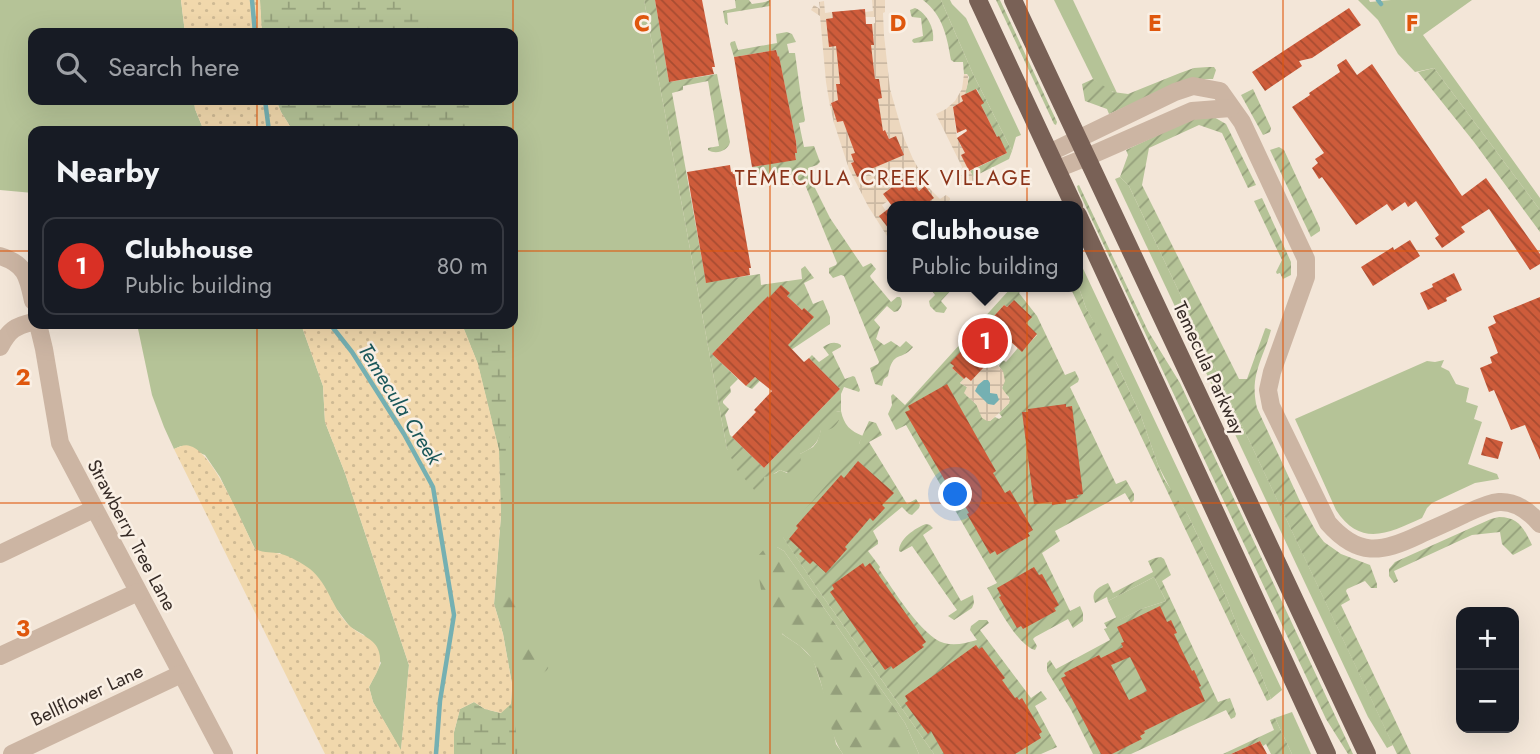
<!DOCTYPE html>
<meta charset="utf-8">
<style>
:root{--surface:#171b24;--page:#20242c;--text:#f1f3f6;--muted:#9ea1a6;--line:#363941;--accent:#d93025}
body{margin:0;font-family:Jost,sans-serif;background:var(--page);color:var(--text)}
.controls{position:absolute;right:21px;bottom:21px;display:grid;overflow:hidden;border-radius:14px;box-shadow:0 7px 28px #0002}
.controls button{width:63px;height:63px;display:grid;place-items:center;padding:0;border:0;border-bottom:2px solid var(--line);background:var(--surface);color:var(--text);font:35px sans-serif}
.you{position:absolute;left:956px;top:495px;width:24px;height:24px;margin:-18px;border:5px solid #fff;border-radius:50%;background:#1a73e8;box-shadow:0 0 0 10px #1a73e833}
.badge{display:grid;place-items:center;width:46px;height:46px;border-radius:50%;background:var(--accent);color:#fff;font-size:23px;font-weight:700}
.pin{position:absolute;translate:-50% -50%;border:4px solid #fff;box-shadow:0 2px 7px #0006}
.popup{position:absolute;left:887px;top:201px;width:196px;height:91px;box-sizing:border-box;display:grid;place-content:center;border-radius:14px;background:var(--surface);filter:drop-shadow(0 2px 5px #0005);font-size:23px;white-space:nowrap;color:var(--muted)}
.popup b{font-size:26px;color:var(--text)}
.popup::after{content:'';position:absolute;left:50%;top:100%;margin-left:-14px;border:14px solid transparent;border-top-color:var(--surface)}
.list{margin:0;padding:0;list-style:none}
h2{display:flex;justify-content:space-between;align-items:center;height:91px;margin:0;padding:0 28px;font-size:30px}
h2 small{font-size:23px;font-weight:400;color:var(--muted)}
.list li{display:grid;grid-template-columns:46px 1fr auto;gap:21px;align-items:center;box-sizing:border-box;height:98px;margin:0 14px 14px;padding:0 14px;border:2px solid var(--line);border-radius:14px}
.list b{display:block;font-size:26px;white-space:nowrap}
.list p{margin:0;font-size:23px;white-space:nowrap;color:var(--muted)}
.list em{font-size:23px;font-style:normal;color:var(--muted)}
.icon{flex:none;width:38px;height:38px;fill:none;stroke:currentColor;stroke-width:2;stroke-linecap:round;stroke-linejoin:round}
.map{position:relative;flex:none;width:1540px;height:754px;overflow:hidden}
.search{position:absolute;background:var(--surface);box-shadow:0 7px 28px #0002;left:28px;top:28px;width:490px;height:77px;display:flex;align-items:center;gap:18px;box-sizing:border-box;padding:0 24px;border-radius:14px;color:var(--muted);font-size:26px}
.panel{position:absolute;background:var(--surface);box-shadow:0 7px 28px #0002;left:28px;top:126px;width:490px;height:203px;border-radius:14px}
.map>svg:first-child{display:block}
.green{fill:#b5c397}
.forest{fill:url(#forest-firs)}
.wetland{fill:url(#wetland-marsh)}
.sand{fill:url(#sand-dots)}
.garden{fill:url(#garden-furrows);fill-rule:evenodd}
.plaza{fill:url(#plaza-grid)}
.water{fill:#75b0b2}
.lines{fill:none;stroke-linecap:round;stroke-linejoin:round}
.stream{stroke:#75b0b2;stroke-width:4.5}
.building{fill:url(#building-back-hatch);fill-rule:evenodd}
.minor{stroke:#ccb5a3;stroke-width:18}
.major{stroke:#796156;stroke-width:18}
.grid{fill:none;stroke:#df570d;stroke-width:2;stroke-opacity:0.55}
.labels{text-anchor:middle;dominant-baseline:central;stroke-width:5;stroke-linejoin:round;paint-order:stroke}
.street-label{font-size:19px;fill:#362b26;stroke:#faf0e5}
.neighbourhood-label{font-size:21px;letter-spacing:2px;fill:#8b3319;stroke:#faf0e5}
.water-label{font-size:21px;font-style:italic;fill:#19575a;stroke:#faf0e5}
.grid-label{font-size:23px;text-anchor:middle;font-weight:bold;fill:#df570d;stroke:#faf0e5;stroke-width:5;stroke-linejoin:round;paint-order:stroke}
</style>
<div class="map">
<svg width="1540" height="754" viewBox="0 0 1540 754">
<defs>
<pattern id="forest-firs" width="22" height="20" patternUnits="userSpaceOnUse" patternTransform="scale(1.75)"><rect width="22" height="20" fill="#b5c397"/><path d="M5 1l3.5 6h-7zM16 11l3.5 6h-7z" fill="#949f7b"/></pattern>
<pattern id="wetland-marsh" width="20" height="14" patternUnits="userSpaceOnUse" patternTransform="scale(1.75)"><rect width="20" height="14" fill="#b5c397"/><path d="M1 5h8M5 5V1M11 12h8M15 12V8" fill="none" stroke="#949f7b"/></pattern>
<pattern id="sand-dots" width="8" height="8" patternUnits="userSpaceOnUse" patternTransform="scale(1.75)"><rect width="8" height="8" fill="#f1d8ac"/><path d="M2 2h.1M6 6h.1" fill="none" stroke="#cfba94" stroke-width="1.8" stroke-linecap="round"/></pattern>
<pattern id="garden-furrows" width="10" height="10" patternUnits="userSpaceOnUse" patternTransform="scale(1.75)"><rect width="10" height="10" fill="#b5c397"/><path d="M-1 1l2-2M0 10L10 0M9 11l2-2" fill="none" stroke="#949f7b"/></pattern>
<pattern id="plaza-grid" width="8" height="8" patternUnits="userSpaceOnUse" patternTransform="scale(1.75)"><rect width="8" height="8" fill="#ecd7be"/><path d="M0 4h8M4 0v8" fill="none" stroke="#cbb9a3"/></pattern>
<pattern id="building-back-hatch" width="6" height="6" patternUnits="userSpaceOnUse" patternTransform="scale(1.75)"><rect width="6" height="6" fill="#ce5c3b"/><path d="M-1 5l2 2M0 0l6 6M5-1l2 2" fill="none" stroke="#a84c31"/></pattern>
</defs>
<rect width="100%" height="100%" fill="#f3e6d8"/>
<g class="green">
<polygon points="0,0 181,0 185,33 33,33 33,100 194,100 195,109 204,131 33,131 33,193 0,190"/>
<path d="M260 0H644L727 449 763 477 776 473 780 470 787 473 800 454 813 447 817 442 821 430 836 412 841 411C844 425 850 431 863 436L859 443 862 445 783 537 819 591 934 754H919L905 723 784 551 777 547 782 634 800 646 813 659 826 699 836 744 843 754H454L511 703 512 684 503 634 494 604 501 515 499 450 478 364 462 324H513V131H293L276 100H513V33H262Z"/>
<polygon points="941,0 950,0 952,4 966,18 1021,135 1016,137 1012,151 973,74"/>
<polygon points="1054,0 1073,0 1117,93 1105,89 1093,79"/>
<polygon points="1358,0 1369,0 1370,2 1391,0 1472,0 1423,35 1540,198 1540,210 1434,68 1415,72 1398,54 1378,20"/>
<polygon points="1120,177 1129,186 1393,745 1387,748 1368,717 1115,179"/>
<polygon points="1078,258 1282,690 1271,699 1252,652 1240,633 1227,599 1188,515 1174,496 1158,465 1141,416 1117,364 1086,308 1078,285"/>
<polygon points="137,324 301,324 323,386 325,422 345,473 409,665 401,751 373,702 369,687 381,663 364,635 350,627 338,611 280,553 263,553 255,549 220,477 205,455 181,446 174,449 164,427 152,395"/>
<path d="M1444 360 1441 367 1449 371 1456 384 1469 388 1466 402 1478 406 1474 419 1482 422 1468 464 1497 474 1499 479 1475 483 1432 503 1427 508 1422 518C1389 533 1361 548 1336 510L1295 419 1427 361 1435 362Z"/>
<polygon points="1154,577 1166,601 1141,609 1118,621 1108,601"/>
<polygon points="1292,712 1311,754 1292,754 1275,718"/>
</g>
<g class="forest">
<path d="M767 546 777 547 784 551 905 723 919 754H843C826 731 827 689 813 661 807 649 795 643 785 636 763 619 758 582 758 556Z"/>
<path d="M506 583 511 584C517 594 521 602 521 613L516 619 507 612 502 610 500 598Z"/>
<path d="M535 646 545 650 552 660C550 663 549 667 547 670 540 677 526 677 521 668 519 662 521 656 522 650Z"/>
</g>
<g class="wetland">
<polygon points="260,0 413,0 431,33 262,33"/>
<polygon points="276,100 467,100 475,131 293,131 281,112"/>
<polygon points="462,324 504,324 510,431 501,515 499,450 478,364"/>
<polygon points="474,702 485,709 501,713 511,704 520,754 454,754 454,732 460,709"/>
</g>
<g class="sand">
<polygon points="181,0 260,0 262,33 185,33"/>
<polygon points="194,100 276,100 281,112 293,131 204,131 195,109"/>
<path d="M301 324H462L478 364 499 450 501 515 494 604 503 634 512 684 511 704 501 713 485 709 474 702 460 709 454 732V754H325L174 449C179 447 185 444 190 446 214 452 243 526 255 549 266 554 271 551 281 554 290 556 303 564 310 569 329 584 333 612 351 627 360 635 376 639 379 652 383 666 375 675 369 687L373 702 401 750 409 665 345 473 325 422 323 386Z"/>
</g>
<g class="garden">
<path d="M644 0H655L669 82 717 74 730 142C728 151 716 155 708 150V148L719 146 708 81 683 86V90L672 93 706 282 760 274 761 285 802 279 801 269 805 266 814 278 804 283 813 304 823 300 830 317V324L788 352 752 389 746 386 755 377 757 378 785 343 804 308 802 310 787 296 769 298 768 296 756 315 752 312 712 354 738 379 730 387 731 392 723 401V403L729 409 725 415 730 435 764 468 840 389 809 358 812 355 819 362 829 355 823 347C829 343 835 341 841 345V347L832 352 845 379 853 376 855 377 860 390 859 392 844 387 841 394V411L836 412 839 420C835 428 830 431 821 430 819 443 811 449 800 454L801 463C796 472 791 475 780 470L770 476 764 477V484L756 492 737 470 727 449Z"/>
<polygon points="735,0 749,0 752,4 765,2 770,0 770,6 727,13 728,25 725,23 723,11 736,8"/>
<path d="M923 0H941L973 74 1012 151 1009 159 973 177 970 171 1007 153 997 137 981 105 983 103 977 89 965 94 969 77 967 74H964L963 62H954L951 60C947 37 943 15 923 0Z"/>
<polygon points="996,0 1000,0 1057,122 1056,125 1054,124"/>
<path d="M915 8C927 13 935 29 933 41L914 43 912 41 913 39 923 36 921 18 912 17 911 15 910 10Z"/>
<path d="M787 32 792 34 796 42 787 44 789 53H795L801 97 805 120 804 122 799 123 804 147 814 146 820 162 817 165 808 168 809 176 830 218 863 267 871 263 876 269 870 276 871 278 891 302 897 297H900C904 302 901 307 898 311L894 312 887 306 874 320 880 327 876 339 884 345 891 341 900 347 906 341 913 347C901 362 893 349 888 376L884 379 882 386 875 384 870 368 878 364 879 362 844 276 841 275 833 278 829 273V268L836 265 837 263 804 182 793 185 787 171C774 173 760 180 752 167L796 159 795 153H797L796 141 779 57H778L776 50 734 57 730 44 731 42 735 41 738 50 777 43 776 34Z"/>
<polygon points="1208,67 1214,67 1216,70 1213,79 1202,79 1175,85 1109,114 1107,109 1085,101 1082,84 1093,79 1113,92 1128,94 1180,73 1194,68"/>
<polygon points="1434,68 1540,210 1540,232 1474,142 1418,72"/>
<polygon points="1253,89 1271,128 1270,132 1263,135 1241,95"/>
<path d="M1212 116 1226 124 1256 185 1248 188 1222 133 1199 125 1149 148 1142 185 1239 379H1247L1265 329 1266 328 1271 330C1263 360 1249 375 1257 408L1303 508 1317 533 1324 542 1341 554 1370 565 1377 584V588H1371L1365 581 1347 589 1346 591 1350 600 1341 605 1411 754H1397L1129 186 1120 177 1128 155 1126 150 1192 119Z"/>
<polygon points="1279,147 1284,150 1320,228 1320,231 1311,237 1270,150"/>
<polygon points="1079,185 1148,331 1180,383 1353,754 1348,754 1326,719 1078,190 1077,186"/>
<polygon points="1262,198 1291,262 1291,275 1283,279 1280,273 1277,274 1276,272 1282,260 1254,201"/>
<polygon points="1078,285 1086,308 1110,349 1141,416 1158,465 1164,479 1188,515 1227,599 1240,633 1252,652 1271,699 1267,701 1070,287 1078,287"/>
<polygon points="929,287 954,287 941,301 947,308 944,313 936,312 930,306 929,301 935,295"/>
<path d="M1016 287H1024L1019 293 1037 316 1065 375 1075 371 1079 379 1078 382 1070 387 1116 484 1126 480 1134 494V500L1131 503 1125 493 1055 531 1060 541 1042 553 1070 611 1080 606 1083 613V621L1073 628 1068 619 1035 637 1033 639 1037 646 1035 650C1017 645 997 605 987 588L997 583 906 425 896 430 888 414 892 405 891 396 893 394 905 405 1010 289 1012 291ZM1014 301 1031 316 1026 323 1037 335 1022 351 1018 348 1006 362 1003 360 999 366C1006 375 1003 380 1002 390L1009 397V403L999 413 1002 417 999 419 995 417 990 421 976 404 966 395 967 387 960 383 964 379 952 368 954 366 951 363 965 347 962 344 981 322 985 326 1004 305 1007 307Z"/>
<path d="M869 421 876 423 882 435 869 442 907 504 916 499 920 505 919 508 912 515 909 514 902 507 873 531 878 541V544L868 551 880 567 879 569C892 588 922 637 944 643 955 646 966 643 977 640L970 630 971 626 979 620H987L989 623 980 630 1031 698 1041 691 1047 699 1035 706 1057 747 1041 754H934L819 591 782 536 861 445 859 443Z"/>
<path d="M1499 517C1519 517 1524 529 1532 545L1513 555 1502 544 1500 532 1472 535 1394 571 1398 581 1394 583 1389 576V569L1395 562 1491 519Z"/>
<path d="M926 524 930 525 933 528 923 535 961 601 973 595 974 603 972 608 954 620 948 616 957 610 912 546 901 552 899 551C899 539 915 528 926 524Z"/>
<path d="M1161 557 1164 559 1171 575 1162 581 1218 702 1230 698 1236 714 1235 717 1231 719 1226 710 1131 754H1093L1071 710 1047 671V663L1050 660 1056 669 1110 640 1104 629 1107 628 1104 623 1117 617 1119 620 1141 609 1166 601 1154 577 1108 601 1107 597 1095 603C1090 591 1099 587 1108 583L1113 593 1153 572 1148 561 1155 558Z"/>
<polygon points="1275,718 1292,754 1271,754 1266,744 1263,746 1260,741 1231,754 1223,754 1274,730 1270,720"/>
</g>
<g class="plaza">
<polygon points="872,0 885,0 885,12 883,13 884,35 890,89 904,138 913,159 930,189 940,199 946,195 950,198 950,200 945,204 946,206 923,206 933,198 919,191 908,176 883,194 888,201 882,205 886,211 880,216 892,233 892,244 868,206 849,169 834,123 830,106 826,82 820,16 811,10 814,5 820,9 819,2 824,1 825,13 832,12 833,18 826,20 829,46 836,46 840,84 836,85 838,100 831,103 837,122 843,121 855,153 851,154 854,162 851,163 857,177 872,171 871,169 896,136 889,139 885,130 880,131 871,100 882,98 879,79 875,79 873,63 867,45 874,44 872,24 875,23 875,17 865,17 865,12 873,11"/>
<polygon points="964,74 968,75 968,83 965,94 961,96 963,101 953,107 957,138 965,153 962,155 976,182 970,184 961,183 958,180 957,178 965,173 936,114 946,109 955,101 962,89"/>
<polygon points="993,361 1003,371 1005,381 1002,388 1010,400 1009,403 997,415 990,421 987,421 982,418 976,404 966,395 964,393 967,387 960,383 966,377 971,381 985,366"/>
</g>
<polygon class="water" points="984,380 988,380 990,383 990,393 997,394 999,400 994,405 988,404 975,391 978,385"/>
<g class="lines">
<g class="stream">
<polyline points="252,0 255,33"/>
<polyline points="1378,0 1381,4"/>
<polyline points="265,100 269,131"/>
<polyline points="330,324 352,352 404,434 433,487 454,615 440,701 436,754"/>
</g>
</g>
<g class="building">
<polygon points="655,0 702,0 715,67 712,67 714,74 669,82"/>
<polygon points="1349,8 1361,25 1312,58 1299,61 1302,66 1265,91 1252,72"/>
<polygon points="865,9 866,24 872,24 874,45 871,45 875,79 879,79 882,98 878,99 883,131 885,130 889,139 896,136 904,155 871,169 873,171 857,177 851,163 854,162 851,154 855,153 843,121 837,122 831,103 838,100 836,84 840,84 836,46 829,47 826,19 833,18 832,12"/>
<polygon points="776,50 778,57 779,56 796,141 797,153 795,153 796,160 752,167 734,57"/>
<polygon points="1346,59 1357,75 1372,64 1462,196 1486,178 1540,254 1540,264 1530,270 1489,209 1461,227 1465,232 1442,248 1435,238 1439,235 1416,201 1408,207 1405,202 1392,211 1387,204 1356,225 1322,177 1319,179 1312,168 1318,163 1315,159 1324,153 1292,107 1310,95 1309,93 1340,72 1337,65"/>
<polygon points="976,89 984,103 981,105 997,137 999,136 1007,153 969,171 961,155 965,153 957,138 967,131 966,129 957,133 953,107 963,101 961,96"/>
<polygon points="730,165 731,172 734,171 751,268 749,268 750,275 706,283 687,172"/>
<polygon points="908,175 919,191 925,186 934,198 923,206 892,206 883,194"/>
<polygon points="892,206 892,233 879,216"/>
<polygon points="1410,240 1420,256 1373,286 1361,267 1393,247 1394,250"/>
<polygon points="1454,273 1462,290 1446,298 1447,301 1428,310 1420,293 1433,287 1432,284"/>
<polygon points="781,285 790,293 787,296 802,310 804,308 814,317 788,345 804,362 809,358 840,389 764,468 732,437 756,412 754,410 772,391 755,377 746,386 712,354 752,312 768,296 769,298"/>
<polygon points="1540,297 1540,460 1525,425 1511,430 1494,390 1489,392 1480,368 1492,363 1490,357 1498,353 1488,327 1496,323 1493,316"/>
<polygon points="1014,300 1032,317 1026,323 1037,334 1022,352 1010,341 987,368 985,366 971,381 966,377 964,379 952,368 954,366 950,363 965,347 962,344 981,322 985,326 1004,305 1007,307"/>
<polygon points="947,384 996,471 993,473 1005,493 1010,490 1033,530 1028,533 1030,536 997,555 995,551 990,554 967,514 969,513 958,494 954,496 905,412 910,410 908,406"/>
<polygon points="1066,404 1066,407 1072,406 1083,494 1077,495 1078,498 1066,500 1066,503 1052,505 1052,502 1034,504 1022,412 1028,412 1028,409"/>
<polygon points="1486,437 1503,442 1498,459 1481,455"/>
<polygon points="858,461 894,493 882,505 885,508 873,521 870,518 859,531 845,547 847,549 826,573 813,561 810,564 799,554 802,551 789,539 798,528 796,526 841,475 844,478"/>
<polygon points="863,563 865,567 870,563 926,642 922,645 924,647 893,669 891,666 885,670 830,592 834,589 832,585"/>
<polygon points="1034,567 1039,575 1042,574 1059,605 1054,608 1056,611 1023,629 1021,626 1017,628 999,597 1001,596 997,588"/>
<path d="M1160 606 1167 622 1171 620 1177 633 1174 634 1192 671 1194 670 1201 686 1199 687 1205 701 1144 731 1145 733 1140 736 1142 739 1112 754H1101L1061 678 1066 676 1064 673 1099 655 1101 658 1123 647 1121 643 1124 642 1117 627ZM1130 657 1147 691 1129 700 1111 665Z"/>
<polygon points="976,645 979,649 982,647 1005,678 1002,680 1015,698 1017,697 1019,700 1022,698 1042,732 1039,734 1041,738 1015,754 944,754 931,731 928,734 905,703 908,701 905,696"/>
<polygon points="1260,741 1267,754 1231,754"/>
</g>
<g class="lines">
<g class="minor">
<path d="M1049 153 1175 92 1193 86 1220 91 1242 122 1306 259V277L1272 372 1268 390 1271 406 1328 523C1358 557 1381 553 1419 535 1434 528 1449 522 1463 515 1474 510 1487 503 1499 502 1516 501 1529 511 1540 524"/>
<polyline points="1057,169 1087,157 1192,111 1231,108"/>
<path d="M0 256C26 264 28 277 33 301"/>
<polyline points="38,324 44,349 60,443 224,754"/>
<path d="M0 347C9 330 15 326 33 322"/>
<polyline points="0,554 94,509"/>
<polyline points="0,656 138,592"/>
<polyline points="12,754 181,674"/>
</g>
<g class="major">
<polyline points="978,0 1074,206"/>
<polyline points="1013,0 1367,754"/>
<polyline points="1078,215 1327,754"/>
</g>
</g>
<path class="grid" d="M257 0V33M513 0V754M770 0V754M1027 0V754M1283 0V754M257 100V131M0 251H33M513 251H1540M257 324V754M0 503H1540"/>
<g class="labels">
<g class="street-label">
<text transform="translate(1209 368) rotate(65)">Temecula Parkway</text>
<text transform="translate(132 535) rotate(62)">Strawberry Tree Lane</text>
<text transform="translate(87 695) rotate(-25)">Bellflower Lane</text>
</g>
<g class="neighbourhood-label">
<text x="884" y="178">TEMECULA CREEK VILLAGE</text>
</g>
<g class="water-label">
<text transform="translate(400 404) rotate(58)">Temecula Creek</text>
</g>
</g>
<g class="grid-label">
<text x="642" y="31">C</text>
<text x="898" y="31">D</text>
<text x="1155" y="31">E</text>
<text x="1412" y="31">F</text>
<text x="23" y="385">2</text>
<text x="23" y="636">3</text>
</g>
</svg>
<div class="controls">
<button>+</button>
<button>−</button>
</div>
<div class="you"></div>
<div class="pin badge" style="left:985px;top:341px">1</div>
<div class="popup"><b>Clubhouse</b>Public building</div>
<div class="search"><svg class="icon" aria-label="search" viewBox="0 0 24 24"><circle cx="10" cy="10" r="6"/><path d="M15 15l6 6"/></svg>Search here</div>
<section class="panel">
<h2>Nearby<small></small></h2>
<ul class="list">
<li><span class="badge">1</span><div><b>Clubhouse</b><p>Public building</p></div><em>80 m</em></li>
</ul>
</section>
</div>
